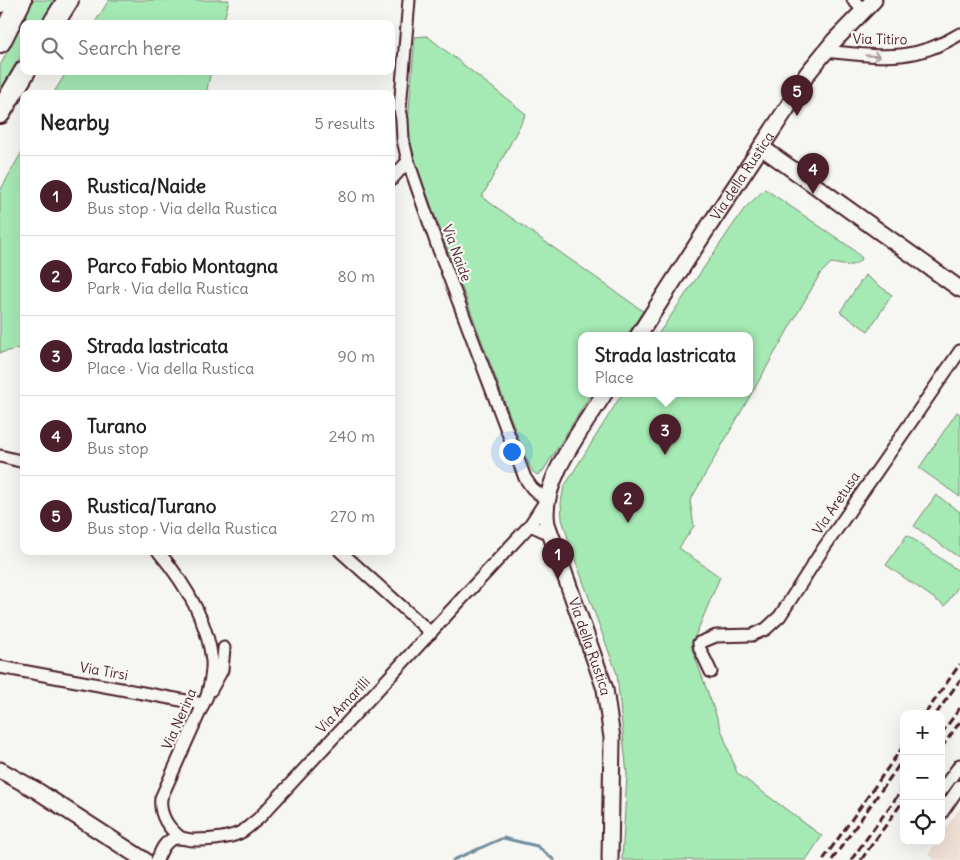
<!DOCTYPE html>
<meta charset="utf-8">
<style>
:root{--surface:#fff;--page:#f2f2f2;--text:#222;--muted:#767676;--line:#e0e0e0;--accent:#4a1f2b}
body{margin:0;font-family:Delius,sans-serif;background:var(--page);color:var(--text)}
.controls{position:absolute;right:15px;bottom:15px;display:grid;overflow:hidden;border-radius:10px;box-shadow:0 5px 20px #0002}
.controls button{width:45px;height:45px;display:grid;place-items:center;padding:0;border:0;border-bottom:1px solid var(--line);background:var(--surface);color:var(--text);font:25px sans-serif}
.you{position:absolute;left:511px;top:451px;width:18px;height:18px;margin:-12px;border:4px solid #fff;border-radius:50%;background:#1a73e8;box-shadow:0 0 0 8px #1a73e833}
.badge{display:grid;place-items:center;width:32px;height:32px;border-radius:50%;background:var(--accent);color:#fff;font-size:16px;font-weight:700}
.pin{position:absolute;translate:-50% -41px;filter:drop-shadow(0 1px 2px #0008)}
.pin::after{content:'';position:absolute;top:26px;width:18px;height:15px;background:inherit;clip-path:polygon(0 0,100% 0,50% 100%)}
.popup{position:absolute;left:578px;top:332px;width:175px;height:65px;box-sizing:border-box;display:grid;place-content:center;border-radius:10px;background:var(--surface);filter:drop-shadow(0 1px 4px #0005);font-size:16px;white-space:nowrap;color:var(--muted)}
.popup b{font-size:19px;color:var(--text)}
.popup::after{content:'';position:absolute;left:50%;top:100%;margin-left:-10px;border:10px solid transparent;border-top-color:var(--surface)}
.list{margin:0;padding:0;list-style:none}
h2{display:flex;justify-content:space-between;align-items:center;height:65px;margin:0;padding:0 20px;font-size:21px}
h2 small{font-size:16px;font-weight:400;color:var(--muted)}
.list li{display:grid;grid-template-columns:32px 1fr auto;gap:15px;align-items:center;box-sizing:border-box;height:80px;padding:0 20px;border-top:1px solid var(--line)}
.list b{display:block;font-size:19px;white-space:nowrap}
.list p{margin:0;font-size:16px;white-space:nowrap;color:var(--muted)}
.list em{font-size:16px;font-style:normal;color:var(--muted)}
.icon{flex:none;width:28px;height:28px;fill:none;stroke:currentColor;stroke-width:2;stroke-linecap:round;stroke-linejoin:round}
.map{position:relative;flex:none;width:960px;height:860px;overflow:hidden}
.search{position:absolute;background:var(--surface);box-shadow:0 5px 20px #0002;left:20px;top:20px;width:375px;height:55px;display:flex;align-items:center;gap:12px;box-sizing:border-box;padding:0 18px;border-radius:10px;color:var(--muted);font-size:19px}
.panel{position:absolute;background:var(--surface);box-shadow:0 5px 20px #0002;left:20px;top:90px;width:375px;height:465px;border-radius:10px}
.map>svg:first-child{display:block}
.built{fill:#efe0d5}
.green{fill:#a5e9b4;stroke:#788470}
.lines{fill:none;stroke-linecap:round;stroke-linejoin:round}
.stream{stroke:#708c9d;stroke-width:3}
.street-casing{stroke:#4a1f2b;stroke-width:15}
.secondary-casing{stroke:#4a1f2b;stroke-width:19}
.highway-casing{stroke:#4a1f2b;stroke-width:24}
.street{stroke:#f6f6f2;stroke-width:11}
.secondary{stroke:#f6f6f2;stroke-width:15}
.highway{stroke:#f6f6f2;stroke-width:20}
.rail{stroke:#4a1f2b;stroke-width:3;stroke-dasharray:8 4;stroke-linecap:butt}
.oneway{stroke:#a99598}
.labels{text-anchor:middle;dominant-baseline:central;stroke-width:4.5;stroke-linejoin:round;paint-order:stroke}
.street-label{font-size:14px;fill:#4a1f2b;stroke:#f6f6f2}
</style>
<div class="map">
<svg width="960" height="860" viewBox="0 0 960 860">
<rect width="100%" height="100%" fill="#f6f6f2"/>
<filter id="ink" filterUnits="userSpaceOnUse"><feTurbulence type="fractalNoise" baseFrequency=".02" numOctaves="2"/><feDisplacementMap in="SourceGraphic" scale="10" xChannelSelector="R" yChannelSelector="G"/><feConvolveMatrix kernelMatrix="1 2 1 2 8 2 1 2 1" color-interpolation-filters="sRGB"/></filter>
<g filter="url(#ink)">
<polygon class="built" points="960,808 960,860 935,860 928,855 937,841 941,841 941,835"/>
<g class="green">
<polygon points="33,0 55,0 40,24 24,24 24,50 0,92 0,66"/>
<polygon points="109,0 229,0 223,24 94,24"/>
<polygon points="427,36 526,114 482,197 643,311 627,336 581,336 581,394 591,394 543,471 537,475 532,471 525,456 419,173 408,134 409,110 415,37"/>
<polygon points="67,71 211,71 206,94 53,94"/>
<polygon points="24,148 24,347 0,353 0,191"/>
<path d="M765 189 850 247 862 258C853 269 844 265 831 263L820 274 690 501 694 526 679 548 720 577 691 646 737 773 822 836 806 860H622L627 775 617 674 572 551 562 519 561 502 564 487 622 394H749V336H657L744 209Z"/>
<polygon points="865,275 892,295 868,331 840,312"/>
<polygon points="957,412 960,414 960,497 919,468"/>
<polygon points="936,495 960,512 960,558 914,526"/>
<polygon points="907,535 960,572 960,584 945,606 886,565"/>
</g>
<g class="lines">
<polyline class="stream" points="453,860 503,838 537,846 554,860"/>
<g class="street-casing">
<g id="street">
<polyline points="409,0 400,109 402,120 403,140 408,161 436,242 525,478 532,488 546,500 530,525 550,534"/>
<polyline points="853,0 864,10"/>
<path d="M824 51C878 56 911 64 960 34"/>
<polyline points="391,180 408,161"/>
<polyline points="0,456 24,462"/>
<path d="M158 551C183 581 208 621 212 661 213 673 210 684 207 696L161 798C159 815 168 828 181 838"/>
<polyline points="340,551 431,633"/>
<polyline points="0,667 203,704"/>
<polyline points="711,672 700,649 699,643 716,636 752,635 766,629 780,616 821,552 960,351"/>
<polyline points="211,690 222,670 224,648"/>
<polyline points="941,791 960,765"/>
<polyline points="941,814 960,786"/>
<path d="M157 860C161 851 164 842 173 839 180 836 186 840 193 840 208 840 230 839 243 831 249 827 254 822 259 818L530 525"/>
</g>
</g>
<g class="secondary-casing">
<g id="secondary">
<polyline points="761,147 960,289"/>
<path id="s1" d="M638 336 705 232 789 105 807 74 834 41 874 0"/>
<path id="s2" d="M604 394C583 428 539 483 547 524L605 689 612 738 610 860"/>
<polyline points="0,770 36,790 144,860"/>
</g>
</g>
<g class="highway-casing">
<g id="highway">
<polyline points="0,2 1,0"/>
<polyline points="53,24 68,0"/>
<polyline points="0,42 21,0"/>
<polyline points="0,113 25,71"/>
</g>
</g>
<use href="#street" class="street"/>
<use href="#secondary" class="secondary"/>
<use href="#highway" class="highway"/>
<g class="rail">
<polyline points="925,714 960,664"/>
<polyline points="936,714 960,680"/>
<polyline points="941,734 960,708"/>
<polyline points="941,748 960,722"/>
<polyline points="823,860 904,745"/>
<polyline points="832,860 904,758"/>
<polyline points="851,860 904,787"/>
<polyline points="861,860 904,800"/>
</g>
</g>
<defs><path id="oneway-shaft" d="M-6 0H5M1.5-3L5.5 0L1.5 3" fill="none" stroke-width="1.6" stroke-linecap="round" stroke-linejoin="round" transform="scale(1.25)"/></defs>
<use class="oneway" href="#oneway-shaft" transform="translate(873 56) rotate(5)"/>
</g>
<g class="labels">
<g class="street-label">
<text transform="translate(880 39) rotate(1)">Via Titiro</text>
<text stroke="none"><textPath href="#s1" startOffset="191">Via della Rustica</textPath></text>
<text transform="translate(457 253) rotate(70)">Via Naide</text>
<text transform="translate(836 503) rotate(-56)">Via Aretusa</text>
<text stroke="none"><textPath href="#s2" startOffset="275">Via della Rustica</textPath></text>
<text transform="translate(104 671) rotate(10)">Via Tirsi</text>
<text transform="translate(343 705) rotate(-47)">Via Amarilli</text>
<text transform="translate(179 719) rotate(-66)">Via Nerina</text>
</g>
</g>
</svg>
<div class="controls">
<button>+</button>
<button>−</button>
<button><svg class="icon" aria-label="locate" viewBox="0 0 24 24"><circle cx="12" cy="12" r="6"/><path d="M12 2v4M12 18v4M2 12h4M18 12h4"/></svg></button>
</div>
<div class="you"></div>
<div class="pin badge" style="left:558px;top:579px">1</div>
<div class="pin badge" style="left:628px;top:523px">2</div>
<div class="pin badge" style="left:665px;top:455px">3</div>
<div class="popup"><b>Strada lastricata</b>Place</div>
<div class="pin badge" style="left:813px;top:194px">4</div>
<div class="pin badge" style="left:797px;top:116px">5</div>
<div class="search"><svg class="icon" aria-label="search" viewBox="0 0 24 24"><circle cx="10" cy="10" r="6"/><path d="M15 15l6 6"/></svg>Search here</div>
<section class="panel">
<h2>Nearby<small>5 results</small></h2>
<ul class="list">
<li><span class="badge">1</span><div><b>Rustica/Naide</b><p>Bus stop · Via della Rustica</p></div><em>80 m</em></li>
<li><span class="badge">2</span><div><b>Parco Fabio Montagna</b><p>Park · Via della Rustica</p></div><em>80 m</em></li>
<li><span class="badge">3</span><div><b>Strada lastricata</b><p>Place · Via della Rustica</p></div><em>90 m</em></li>
<li><span class="badge">4</span><div><b>Turano</b><p>Bus stop</p></div><em>240 m</em></li>
<li><span class="badge">5</span><div><b>Rustica/Turano</b><p>Bus stop · Via della Rustica</p></div><em>270 m</em></li>
</ul>
</section>
</div>
